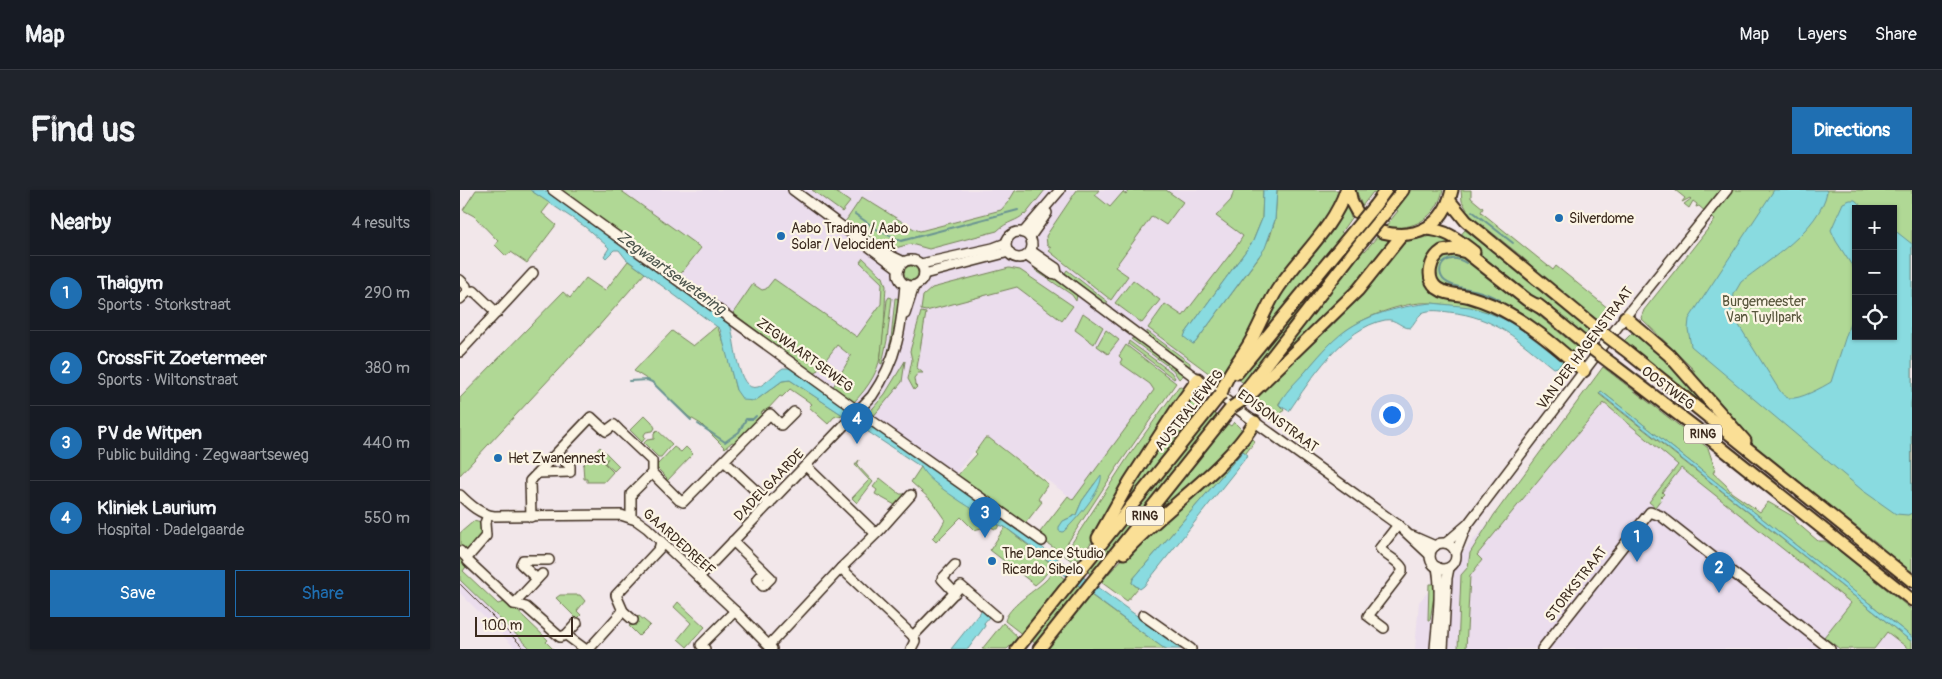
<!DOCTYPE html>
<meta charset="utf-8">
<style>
:root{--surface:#171b24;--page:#20242c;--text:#f1f3f6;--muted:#9ea1a6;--line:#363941;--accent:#1f6fb2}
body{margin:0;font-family:Pangolin,sans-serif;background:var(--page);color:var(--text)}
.controls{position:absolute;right:15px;top:15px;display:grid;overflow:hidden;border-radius:0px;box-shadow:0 1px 4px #0004}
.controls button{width:45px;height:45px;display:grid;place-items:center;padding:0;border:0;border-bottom:1px solid var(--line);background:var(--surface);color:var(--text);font:25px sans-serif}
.scale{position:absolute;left:15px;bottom:12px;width:98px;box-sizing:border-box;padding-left:5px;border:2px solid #3b2a1e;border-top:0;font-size:14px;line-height:18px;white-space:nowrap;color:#3b2a1e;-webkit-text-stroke:4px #fcf5e5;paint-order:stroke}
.you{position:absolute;left:931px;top:224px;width:18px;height:18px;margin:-12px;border:4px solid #fff;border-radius:50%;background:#1a73e8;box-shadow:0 0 0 8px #1a73e833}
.badge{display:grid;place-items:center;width:32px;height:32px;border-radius:50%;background:var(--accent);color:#fff;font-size:16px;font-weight:700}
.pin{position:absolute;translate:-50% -41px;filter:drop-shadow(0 1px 2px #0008)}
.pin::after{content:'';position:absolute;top:26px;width:18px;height:15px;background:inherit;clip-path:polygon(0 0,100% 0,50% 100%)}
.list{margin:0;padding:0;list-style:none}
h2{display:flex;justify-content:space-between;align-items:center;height:65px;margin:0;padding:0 20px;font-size:21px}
h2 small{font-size:16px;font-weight:400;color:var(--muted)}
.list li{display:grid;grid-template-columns:32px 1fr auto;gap:15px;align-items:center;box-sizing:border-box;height:75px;padding:0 20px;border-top:1px solid var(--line)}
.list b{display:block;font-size:19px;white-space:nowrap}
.list p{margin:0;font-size:16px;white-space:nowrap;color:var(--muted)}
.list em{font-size:16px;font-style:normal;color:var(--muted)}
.actions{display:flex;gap:10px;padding:15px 20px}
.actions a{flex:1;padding:11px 0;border:1px solid var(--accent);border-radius:0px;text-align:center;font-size:18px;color:var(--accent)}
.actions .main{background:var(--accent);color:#fff}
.icon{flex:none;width:28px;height:28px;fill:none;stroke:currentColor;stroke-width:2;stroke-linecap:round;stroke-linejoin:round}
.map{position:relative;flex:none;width:1452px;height:459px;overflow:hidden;border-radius:0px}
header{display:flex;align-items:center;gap:30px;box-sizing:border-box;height:70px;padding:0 25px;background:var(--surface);border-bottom:1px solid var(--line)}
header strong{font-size:24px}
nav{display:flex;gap:28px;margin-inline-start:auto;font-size:18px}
.intro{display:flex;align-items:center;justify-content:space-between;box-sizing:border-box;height:120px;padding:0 30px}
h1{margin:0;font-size:35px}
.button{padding:12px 22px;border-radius:0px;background:var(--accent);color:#fff;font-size:18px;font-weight:700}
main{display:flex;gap:30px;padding:0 30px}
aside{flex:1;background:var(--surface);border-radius:0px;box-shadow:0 1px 4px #0004}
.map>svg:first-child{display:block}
.built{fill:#ebdded}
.green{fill:#b0d895;stroke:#76815a;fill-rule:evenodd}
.water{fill:#89dbe0;stroke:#6a9492}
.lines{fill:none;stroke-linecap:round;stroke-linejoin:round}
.stream{stroke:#6a9492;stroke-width:2}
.minor-casing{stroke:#3b2a1e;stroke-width:12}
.major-casing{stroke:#3b2a1e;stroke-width:15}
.minor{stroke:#fcf5e5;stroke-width:9}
.major{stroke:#fadf96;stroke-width:11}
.tram{stroke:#3b2a1e;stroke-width:1}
.major-bridge-casing{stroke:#3b2a1e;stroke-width:15;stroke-linecap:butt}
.major-bridge{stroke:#fadf96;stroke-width:11}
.poi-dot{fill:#1f6fb2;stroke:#fcf5e5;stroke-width:2}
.labels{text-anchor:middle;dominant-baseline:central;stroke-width:4.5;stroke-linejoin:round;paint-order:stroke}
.shield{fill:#fcf5e5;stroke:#75675a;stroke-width:1}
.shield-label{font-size:12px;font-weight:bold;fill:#3b2a1e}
.poi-label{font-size:14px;fill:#3b2a1e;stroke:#fcf5e5;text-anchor:start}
.park-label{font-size:14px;fill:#58563c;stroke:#fcf5e5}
.street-label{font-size:14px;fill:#3b2a1e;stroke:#fcf5e5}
.water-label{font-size:15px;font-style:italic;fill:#4e564e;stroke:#fcf5e5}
</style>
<header>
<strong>Map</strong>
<nav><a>Map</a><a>Layers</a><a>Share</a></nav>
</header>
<div class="intro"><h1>Find us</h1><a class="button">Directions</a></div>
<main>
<aside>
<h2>Nearby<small>4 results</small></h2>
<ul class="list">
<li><span class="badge">1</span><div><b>Thaigym</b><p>Sports · Storkstraat</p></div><em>290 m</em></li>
<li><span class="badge">2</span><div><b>CrossFit Zoetermeer</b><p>Sports · Wiltonstraat</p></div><em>380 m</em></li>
<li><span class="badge">3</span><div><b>PV de Witpen</b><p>Public building · Zegwaartseweg</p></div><em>440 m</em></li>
<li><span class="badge">4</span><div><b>Kliniek Laurium</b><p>Hospital · Dadelgaarde</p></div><em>550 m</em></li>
</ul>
<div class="actions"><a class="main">Save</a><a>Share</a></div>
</aside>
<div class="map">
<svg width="1452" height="459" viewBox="0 0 1452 459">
<rect width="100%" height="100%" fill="#f2e7ea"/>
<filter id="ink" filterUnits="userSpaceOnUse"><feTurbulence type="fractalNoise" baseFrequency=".02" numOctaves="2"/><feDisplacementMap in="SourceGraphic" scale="10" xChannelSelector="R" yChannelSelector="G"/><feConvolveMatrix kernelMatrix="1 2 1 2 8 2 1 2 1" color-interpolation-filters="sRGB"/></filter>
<g filter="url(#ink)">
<g class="built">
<polygon points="98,0 825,0 804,69 624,317 526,246 494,286"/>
<polygon points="1133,197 1452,449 1452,459 955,459 959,412 1025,337"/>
<polygon points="0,390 71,459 56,459 0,403"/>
</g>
<g class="green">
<polygon points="16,0 70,0 90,13 82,23 96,35 67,73 51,62 46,66 35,55 38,51 14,26 3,20"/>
<polygon points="98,0 160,0 241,58 219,86"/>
<polygon points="352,0 373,0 390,12 382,22"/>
<path d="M558 0H585L565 25 564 24C558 31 547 31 537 41L469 59 451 54 435 58 397 41 385 32 402 7 454 39 460 41 541 20 549 11 555 1Z"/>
<polygon points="617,0 639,0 635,5 650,17 663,2 666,4 669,0 706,0 723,12 706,35 692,26 655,77 668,86 651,110 589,61 591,58 587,55 586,46"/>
<polygon points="774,0 803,0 802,29 793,51 725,144 733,154 735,153 798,68 810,47 815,30 817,0 878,0 876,15 767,180 758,190 688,138 705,114 723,126 778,54 783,46 756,26 771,10"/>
<polygon points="896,0 921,0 917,4 913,2 902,16"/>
<path d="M948 0H983C977 27 953 42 926 36L938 21 933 17Z"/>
<polygon points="1001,0 1011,0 1011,8 1023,18 1021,22 1093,80 1096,76 1149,119 1148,121 1151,123 1143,134 1098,100 1061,66 1010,25 1002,11"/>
<path d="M1215 0H1452V386L1430 369 1419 357 1420 355 1384 327 1382 330 1288 251 1245 221 1204 184 1164 151 1174 141 1204 165 1235 181 1181 128 1184 120 1255 30 1239 16 1236 17 1237 14 1233 11 1229 18 1224 14 1231 9 1230 8 1222 12 1225 8ZM1396 19H1433V146H1396Z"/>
<polygon points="887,15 891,28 881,42 885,45 789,163 815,112 827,91"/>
<polygon points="1005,40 1118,129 1129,140 1125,145 1107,133 999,47"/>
<path d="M976 45 987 48 1001 58H983L969 91 1033 117 1111 173 1109 176 1113 180 1106 189 1102 180 1098 177 1103 171C1087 159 1072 143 1055 133 1032 121 995 115 970 113 945 111 903 127 884 142 859 163 840 189 819 213V215L824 220 814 232 790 214 797 204 853 150 870 138 893 113 939 57 948 51Z"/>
<polygon points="894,46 898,49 785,194 778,189"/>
<polygon points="917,47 928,50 928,52 880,112 809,181 807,178 901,59 905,61"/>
<path d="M995 63 1011 70 1122 161 1114 169 1071 135 987 100C969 85 972 68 995 63Z"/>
<path d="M403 68 423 87 426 96C424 123 426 164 413 187 408 196 401 205 394 212L373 197 391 166 377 155 354 185 273 123 293 94 302 100 306 99 314 89 397 147 421 114 422 93 400 72Z"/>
<polygon points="168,71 185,83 137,138 0,285 0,208 103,102 110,108 126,88 145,101"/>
<circle cx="451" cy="83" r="7"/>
<polygon points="578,76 617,105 616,111 612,105 575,80"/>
<polygon points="549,78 560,80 613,116 602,131 557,97 466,121 461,120 463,106 472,98"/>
<polygon points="607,80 648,112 644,113 605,83"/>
<polygon points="673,90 700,110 682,133 655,113"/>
<polygon points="429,107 432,108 427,150 422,174 420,173 427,110"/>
<polygon points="435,108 441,109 431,157 425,175 431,149"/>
<polygon points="461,122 466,123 457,178 463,183 458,183 454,188 455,195 457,197 454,200 448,189 452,170 450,161"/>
<polygon points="623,123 643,137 634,154 615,140"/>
<polygon points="257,136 266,159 276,200 295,211 322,191 330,190 383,225 374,227 368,234 349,217 352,214 330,199 322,207 320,206 306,221 304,220 301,223 302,225 275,253 272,252 265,258 241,234 229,227 193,193 174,181 212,141 233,156"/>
<polygon points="646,140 659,150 648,164 637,156"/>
<polygon points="687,141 730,173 730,177 687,145"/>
<polygon points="676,148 725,184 719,189 713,180 671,149"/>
<polygon points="669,151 711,182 715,188 714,189 668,154"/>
<path d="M666 155 716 193 656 279 601 363 577 346 608 306 613 310 694 200 690 194 660 173 662 169 659 166ZM635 293 636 300 617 327 603 342 599 337 605 330 616 325 622 311Z"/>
<polygon points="445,171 442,192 412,228 408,224 425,204"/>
<polygon points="1143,177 1248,258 1255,279 1253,283 1266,295 1271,302 1300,322 1308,312 1334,327 1336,332 1358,351 1365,351 1377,359 1452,420 1452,447 1141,201 1139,204 1452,452 1452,459 1449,459 1427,442 1414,459 1380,459 1364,447 1391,413 1221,278 1202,302 1204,304 1200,308 1201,309 1195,317 1189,312 1218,275 1144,213 1089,277 1017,365 1022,370 1010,386 1006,459 998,459 1001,385 1008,377 1010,363 1034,325"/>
<polygon points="719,196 726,201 639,342 618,370 615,368 612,371 604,365 668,267"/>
<polygon points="731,202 743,209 740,212 739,220 646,340 662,308"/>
<polygon points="752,222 759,227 632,385 625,380"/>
<polygon points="185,225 192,232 195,238 193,241 186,242 184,245 185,248 182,252 170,240"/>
<path d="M774 232 784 242C754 277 717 309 681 338L730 277 768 234 771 236Z"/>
<polygon points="197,240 212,254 201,267 198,267 184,253 187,250 194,249 194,243"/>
<polygon points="789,247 795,251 786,263 783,261 673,389 672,393 678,398 667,411 641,392 687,342"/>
<polygon points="525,248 529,248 588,294 578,309 582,312 564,335 497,286 517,264 515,262"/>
<polygon points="140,257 159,276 154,281 145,273 148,268 144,273 153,282 144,292 127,292 127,289 124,289 123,275"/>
<polygon points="214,257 221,262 226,257 233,264 206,292 204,291 207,288 197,278 197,275"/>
<polygon points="399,270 397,275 413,292 397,313 392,308 409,290 395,275"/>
<polygon points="461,277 478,295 539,335 537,339 535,339 529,336 514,340 501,327 476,352 472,348 479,341 485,330 471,310 451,292"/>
<polygon points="420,288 440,304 445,304 435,315 415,304 417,300 413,297"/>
<polygon points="14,331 21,333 22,346 6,362 0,356 0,343"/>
<polygon points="545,337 593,375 582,389 575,395 530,360"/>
<polygon points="0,364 8,374 3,381 38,414 47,411 88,450 86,452 93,459 71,459 0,390"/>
<path d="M595 376 602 384 601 386 605 389 563 445 545 431C548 417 573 402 584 392 589 388 592 382 595 376Z"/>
<polygon points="615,393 622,398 577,455 570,449"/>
<polygon points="969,394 976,394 970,430 968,430"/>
<polygon points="628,403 695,452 707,459 584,459"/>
<polygon points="100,405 120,405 125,411 117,421 121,425 117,429 96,408"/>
<polygon points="218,412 245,437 227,457 218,449 231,433 214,417"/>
<polygon points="179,426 190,435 179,446 169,436"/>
<polygon points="543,433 559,448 547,459 522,459"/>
</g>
<g class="water">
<path d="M70 0H84L270 134C275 145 276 204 298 197 306 194 315 183 323 178H333L723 459H707L702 457 607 387 581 364 545 337 539 335C521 324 468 294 461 277L330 190 322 191 295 211 283 210 276 200 260 139 166 69 159 60H154L146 68 144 66 149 58 146 55 124 36Z"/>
<polygon points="803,0 817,0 815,30 805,58 735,153 733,154 724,147 725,144 793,51 802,29"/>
<path d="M1314 0H1366L1367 2C1359 40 1310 69 1281 92L1274 104 1272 120 1275 129 1318 198C1321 202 1324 208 1330 208 1339 210 1363 197 1371 192L1396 115V146H1433V39L1452 54V206L1451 213 1452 323 1448 325 1436 324 1402 300 1231 156 1228 139 1229 129Z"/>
<polygon points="1390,10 1395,10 1405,19 1396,19 1396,82 1376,51 1371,40 1383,13"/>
<path d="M972 113 1010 117 1027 122 1053 133 1103 171 1098 177 1093 178C1058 150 1036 127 989 122 981 121 969 119 962 123 957 127 954 134 950 138 941 138 936 128 925 130 883 138 851 189 829 221L819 215C823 204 836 192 845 182 857 168 870 152 885 141 910 123 942 116 972 113Z"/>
<polygon points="1141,201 1452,447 1452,452 1139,203"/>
<polygon points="783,261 788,265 684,396 680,399 672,393 673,389"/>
<path d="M641 285C644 299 614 332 603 342L599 341V337L603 331 616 325 622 311Z"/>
<polygon points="522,420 529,427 524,433 525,436 508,459 491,459"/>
</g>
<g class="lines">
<g class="stream">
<polyline points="1012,21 1053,53"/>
<polyline points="395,24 418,40 441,51 558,20"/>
<path d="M1006 73C985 60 973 81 985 91 993 98 1008 98 1018 101 1026 103 1033 107 1040 110"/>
<polyline points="169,191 187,190 192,192 231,230"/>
<polyline points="238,234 265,252 279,242 286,229 293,229 296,226"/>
</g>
<g class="minor-casing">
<g id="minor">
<polyline points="93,0 398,221 582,351"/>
<polyline points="333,0 439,79"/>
<circle cx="559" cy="55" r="13"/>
<polyline points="563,43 600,0"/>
<polyline points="570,47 587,23"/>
<polyline points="419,60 444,72"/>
<polyline points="571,61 596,78 597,84"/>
<polyline points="567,66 591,83 597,84 795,232 938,335 970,365"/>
<circle cx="451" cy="83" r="13"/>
<polyline points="461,74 533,58 546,53"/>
<polyline points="464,84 549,62"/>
<polyline points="0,90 6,96 7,102 0,109"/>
<polyline points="7,102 14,101 37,123"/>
<polyline points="445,124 454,96"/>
<polyline points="0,162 73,83"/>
<polyline points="264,271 310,314"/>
<polyline points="346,276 415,343"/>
<polyline points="79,283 110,282 110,276 97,264"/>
<path d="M0 305C10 315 20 324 34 326L161 325 176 330 187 338 275 421 312 459"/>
<polyline points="71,327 70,291 131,227 146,241 154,235 159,240 192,271 192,283 219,310 223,312 310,224 321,235 334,222"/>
<polyline points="171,328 171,304 192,283"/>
<polyline points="952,346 975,356"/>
<polyline points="273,351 311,388 303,396 297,389 304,381"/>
<polyline points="986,353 1008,334 1165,127 1267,0"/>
<circle cx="983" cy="366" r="13"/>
<polyline points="0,361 7,368 8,371 54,414 66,417 100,447 106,445 125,459"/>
<polyline points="996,362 1006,337"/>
<polyline points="7,368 26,346 25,333 28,325"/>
<polyline points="495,375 482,389 495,403"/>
<polyline points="381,378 453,446"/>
<path d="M239 387 412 206C438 168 441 139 445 95"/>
<polyline points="77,389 61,374 63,370 89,370"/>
<polyline points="54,414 82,384"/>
<polyline points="683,425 731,459"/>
<polyline points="173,430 163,421 156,405 199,359 201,352"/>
<path d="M924 438 908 426 942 382V378C937 369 926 367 920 358L938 335"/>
<polyline points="106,445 117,433"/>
<polyline points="309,455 381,378 419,341 451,305"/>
<polyline points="129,459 163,421"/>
<polyline points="245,459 241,455 275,421"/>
<polyline points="451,459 455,451 453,446 501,396 536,426"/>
<path d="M975 459C977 432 982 404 977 377"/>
<polyline points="983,459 987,388 989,378"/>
<polyline points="1082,459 1190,322 1201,326 1370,459"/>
</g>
</g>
<g class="major-casing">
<g id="major">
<polyline points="889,0 892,13 897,22"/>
<polyline points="989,10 1006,31 1135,137"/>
<polyline points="915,15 926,0"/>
<polyline points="925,23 943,0"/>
<path d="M965 39C987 40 997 49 1014 62"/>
<path d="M922 42C957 51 984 35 992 0"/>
<polyline points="1078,115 1123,152"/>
<path d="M1083 119 1067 110 1006 62 994 59 982 61C970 69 965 88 977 98 986 105 1000 104 1010 107 1017 109 1025 112 1032 115 1066 130 1096 156 1124 181"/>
<polyline points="1165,127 1209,165 1285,251"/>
<polyline points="1164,159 1452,391"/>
<polyline points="1152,174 1249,248 1452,410"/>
<polyline points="777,183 892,43"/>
<polyline points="785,201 902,51"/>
<path d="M761 204C766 185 779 171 789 154 800 136 807 114 819 97 841 65 874 37 886 0"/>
<polyline points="790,205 898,100 942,45"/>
<polyline points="638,348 670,291 716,220 738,189"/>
<path d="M664 363C704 318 763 283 795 232"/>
<polyline points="557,459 749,219"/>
<polyline points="579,459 772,217"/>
</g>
</g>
<use href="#minor" class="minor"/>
<use href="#major" class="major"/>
<polyline class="tram" points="0,394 65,459"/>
<g class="major-bridge-casing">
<g id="major-bridge">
<polyline points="892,43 915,15"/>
<polyline points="902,51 925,23"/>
<polyline points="1135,137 1164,159"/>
<polyline points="1123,152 1152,174"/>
<polyline points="772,217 790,205"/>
<polyline points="749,219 761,204"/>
</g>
</g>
<use href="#major-bridge" class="major-bridge"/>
</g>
</g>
<g class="poi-dot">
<circle cx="1099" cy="28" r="5"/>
<circle cx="321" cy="46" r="5"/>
<circle cx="38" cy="268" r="5"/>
<circle cx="532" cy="371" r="5"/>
</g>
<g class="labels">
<g class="shield">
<rect x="1224" y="234.5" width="38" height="19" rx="4"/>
<rect x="666" y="316.5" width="38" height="19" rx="4"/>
</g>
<g class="shield-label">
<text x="1243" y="244">RING</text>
<text x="685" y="326">RING</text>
</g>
<g class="poi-label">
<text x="1109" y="28">Silverdome</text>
<text x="331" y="38">Aabo Trading / Aabo<tspan x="331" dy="16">Solar / Velocident</tspan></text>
<text x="48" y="268">Het Zwanennest</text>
<text x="542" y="363">The Dance Studio<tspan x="542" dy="16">Ricardo Sibelo</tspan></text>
</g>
<g class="park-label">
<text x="1304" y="111">Burgemeester<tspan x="1304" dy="16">Van Tuyllpark</tspan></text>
</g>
<g class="street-label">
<text transform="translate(1125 158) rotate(-53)">VAN DER HAGENSTRAAT</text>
<text transform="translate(345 165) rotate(36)">ZEGWAARTSEWEG</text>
<text transform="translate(1208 198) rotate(37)">OOSTWEG</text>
<text transform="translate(729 220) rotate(-51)">AUSTRALIËWEG</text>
<text transform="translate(818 231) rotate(36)">EDISONSTRAAT</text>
<text transform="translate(309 295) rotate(-46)">DADELGAARDE</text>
<text transform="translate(219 352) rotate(42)">GAARDEDREEF</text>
<text transform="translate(1116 394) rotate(-52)">STORKSTRAAT</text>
</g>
<g class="water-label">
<text transform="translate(211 83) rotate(36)">Zegwaartsewetering</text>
</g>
</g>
</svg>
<div class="controls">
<button>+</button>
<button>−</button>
<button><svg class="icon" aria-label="locate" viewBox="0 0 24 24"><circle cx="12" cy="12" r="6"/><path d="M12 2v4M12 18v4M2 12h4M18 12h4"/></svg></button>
</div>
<div class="scale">100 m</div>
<div class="you"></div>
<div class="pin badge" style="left:1177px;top:372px">1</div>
<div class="pin badge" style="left:1259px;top:403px">2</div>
<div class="pin badge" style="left:525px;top:348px">3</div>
<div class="pin badge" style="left:397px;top:254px">4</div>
</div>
</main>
